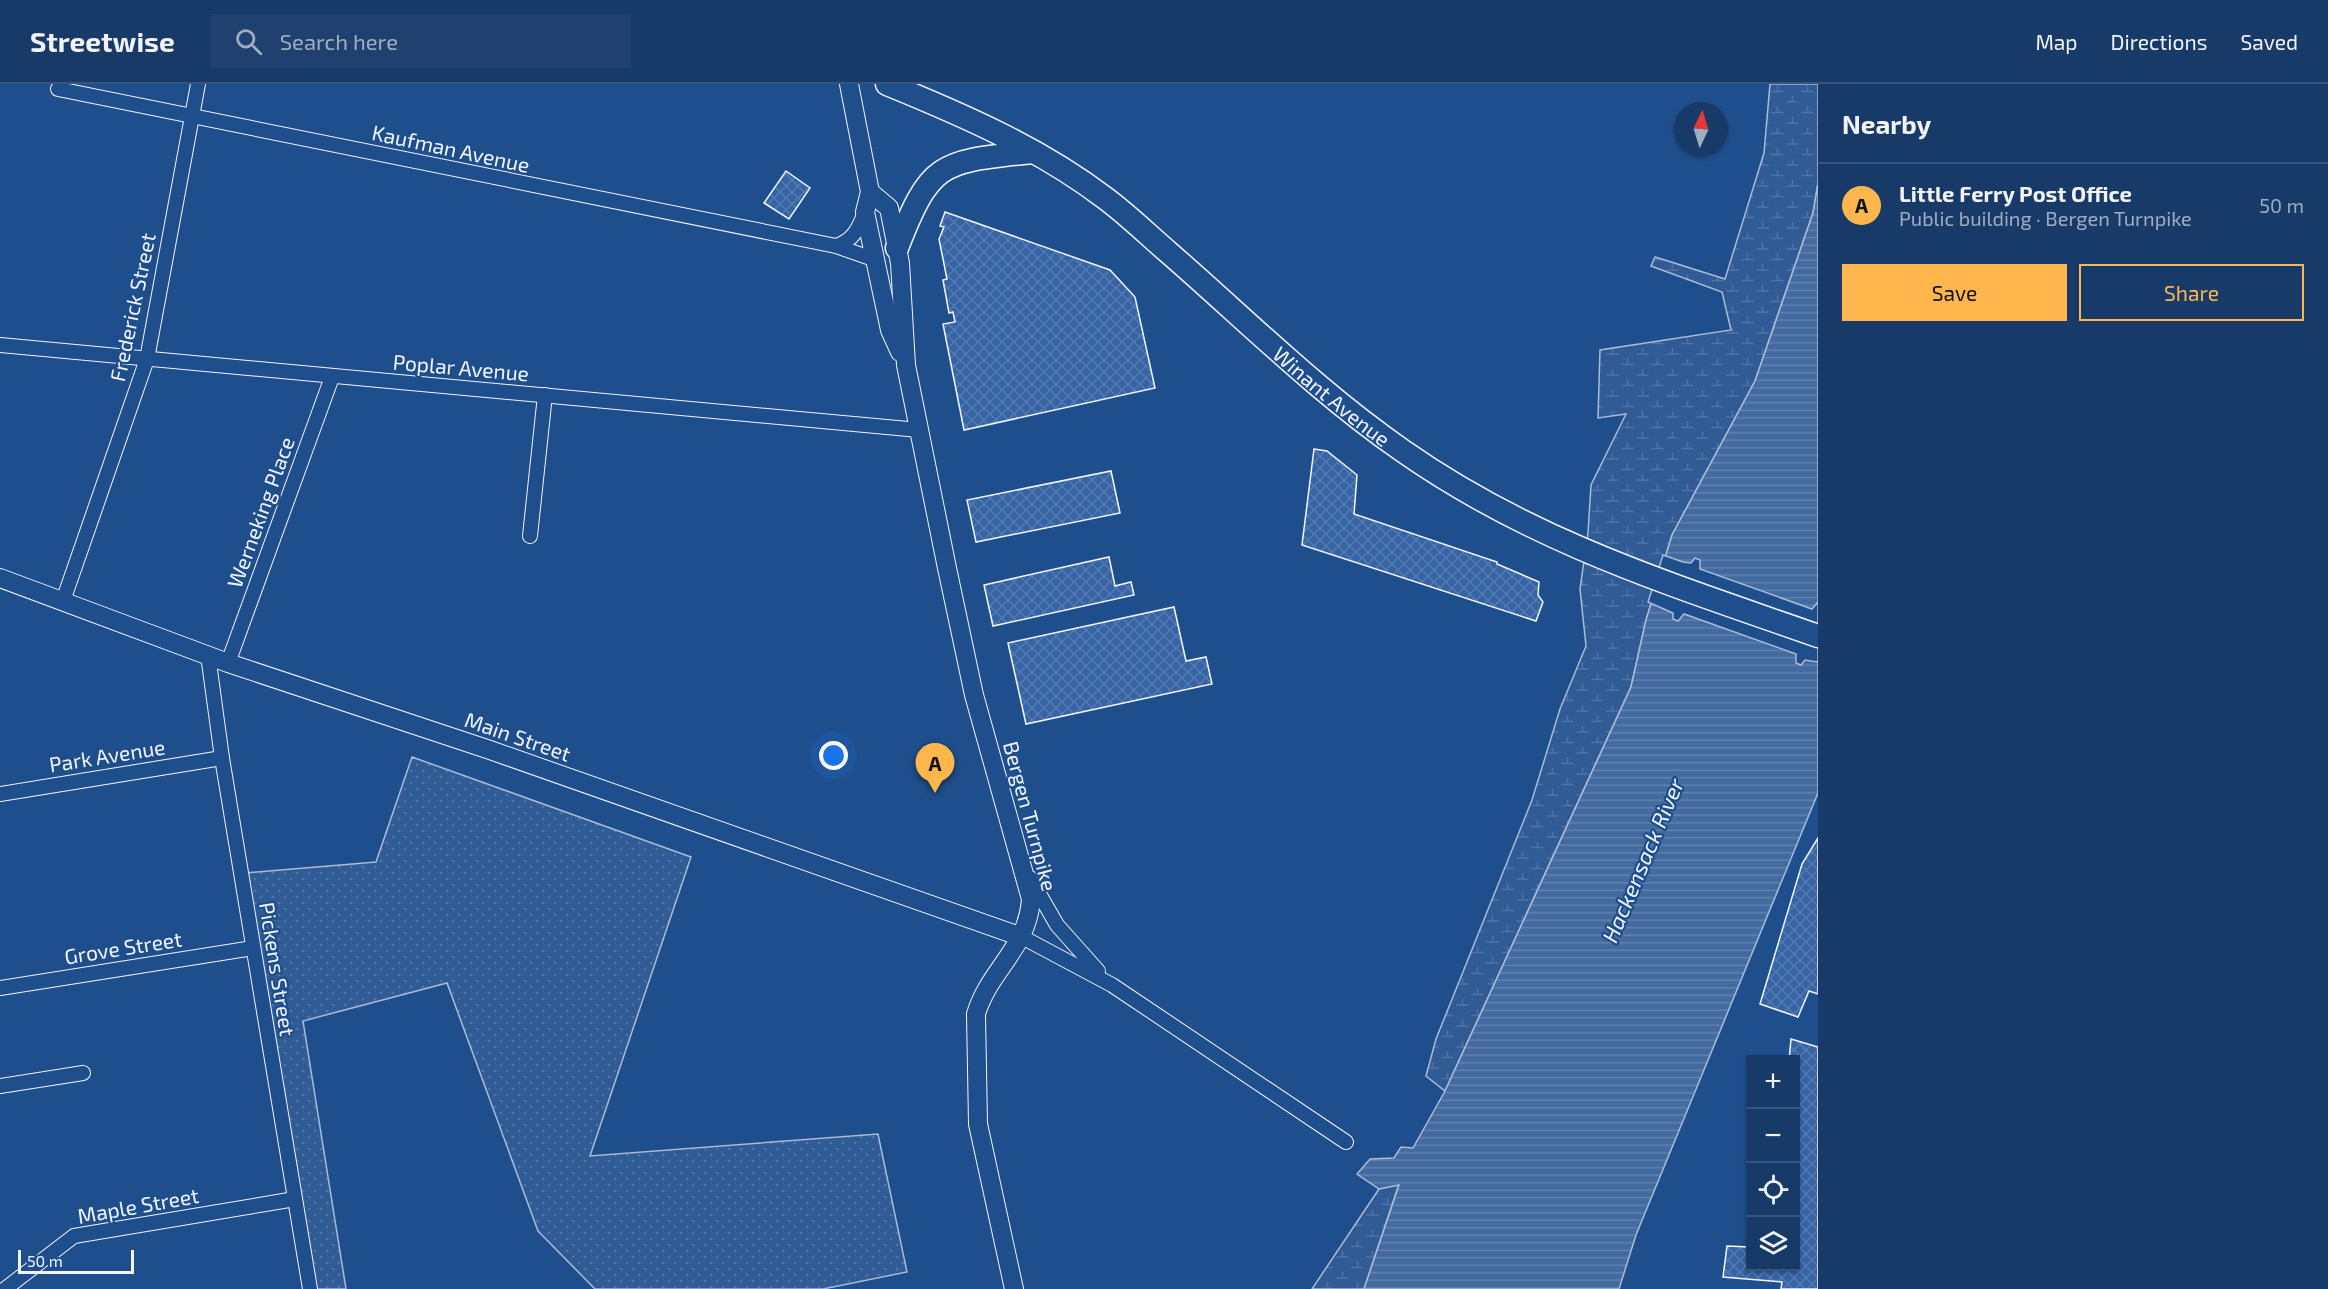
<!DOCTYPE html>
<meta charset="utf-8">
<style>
:root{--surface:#173a69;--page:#20416f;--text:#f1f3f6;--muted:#9eadc0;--line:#36547d;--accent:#ffb74d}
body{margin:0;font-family:"Exo 2",sans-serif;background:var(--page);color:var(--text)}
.controls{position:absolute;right:18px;bottom:18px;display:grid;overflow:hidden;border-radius:0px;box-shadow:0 2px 4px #0004}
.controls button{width:54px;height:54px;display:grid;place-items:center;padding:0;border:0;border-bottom:2px solid var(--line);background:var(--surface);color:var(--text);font:30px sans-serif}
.compass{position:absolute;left:1674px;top:18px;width:54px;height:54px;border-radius:50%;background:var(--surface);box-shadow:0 2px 4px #0004;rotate:4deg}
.scale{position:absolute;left:18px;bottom:15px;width:116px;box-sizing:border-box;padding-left:6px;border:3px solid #f2f6ff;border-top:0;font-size:16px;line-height:21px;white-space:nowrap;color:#f2f6ff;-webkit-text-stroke:4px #1f4e8c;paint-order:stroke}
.you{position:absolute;left:834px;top:672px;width:21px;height:21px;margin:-15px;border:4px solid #fff;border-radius:50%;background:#1a73e8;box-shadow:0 0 0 9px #1a73e833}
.badge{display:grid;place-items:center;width:39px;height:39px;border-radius:50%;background:var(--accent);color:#111;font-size:20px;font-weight:700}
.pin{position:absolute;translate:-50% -50px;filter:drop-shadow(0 2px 3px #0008)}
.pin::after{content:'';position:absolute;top:32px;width:21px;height:18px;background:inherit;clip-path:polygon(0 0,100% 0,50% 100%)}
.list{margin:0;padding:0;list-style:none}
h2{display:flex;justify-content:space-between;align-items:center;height:78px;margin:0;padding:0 24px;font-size:26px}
h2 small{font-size:20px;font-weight:400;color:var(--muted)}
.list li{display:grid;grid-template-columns:39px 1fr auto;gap:18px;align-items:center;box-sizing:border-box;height:84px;padding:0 24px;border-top:2px solid var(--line)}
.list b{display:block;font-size:22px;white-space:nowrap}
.list p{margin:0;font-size:20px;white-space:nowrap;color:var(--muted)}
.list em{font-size:20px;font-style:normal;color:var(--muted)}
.actions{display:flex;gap:12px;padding:18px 24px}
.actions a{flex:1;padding:14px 0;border:2px solid var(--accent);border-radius:0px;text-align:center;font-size:21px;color:var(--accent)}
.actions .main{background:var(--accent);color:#111}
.icon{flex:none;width:33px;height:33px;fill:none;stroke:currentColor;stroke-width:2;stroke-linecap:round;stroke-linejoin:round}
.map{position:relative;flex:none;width:1818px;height:1205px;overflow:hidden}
header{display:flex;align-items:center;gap:36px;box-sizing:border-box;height:84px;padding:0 30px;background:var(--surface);border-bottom:2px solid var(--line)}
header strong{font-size:28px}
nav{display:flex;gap:33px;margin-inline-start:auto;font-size:21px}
.search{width:420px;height:54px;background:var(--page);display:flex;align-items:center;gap:15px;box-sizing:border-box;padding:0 21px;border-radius:0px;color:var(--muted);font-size:22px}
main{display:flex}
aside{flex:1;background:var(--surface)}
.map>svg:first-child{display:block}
.wetland{fill:url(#wetland-marsh);stroke:#a8bbd7;stroke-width:1.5}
.park{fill:url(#park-dots);stroke:#a8bbd7;stroke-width:1.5}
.water{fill:url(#water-rules);stroke:#a8bbd7;stroke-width:1.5}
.pier{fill:#1f4e8c;stroke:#a8bbd7;stroke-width:1.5}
.building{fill:url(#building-cross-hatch);stroke:#f2f6ff;stroke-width:1.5}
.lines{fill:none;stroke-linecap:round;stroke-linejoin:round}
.minor-casing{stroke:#f2f6ff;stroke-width:16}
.tertiary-casing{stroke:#f2f6ff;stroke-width:20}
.trunk-casing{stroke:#f2f6ff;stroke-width:25}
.minor{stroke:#1f4e8c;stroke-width:14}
.tertiary{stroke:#1f4e8c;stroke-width:18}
.trunk{stroke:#1f4e8c;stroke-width:22}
.labels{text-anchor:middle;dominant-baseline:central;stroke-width:4.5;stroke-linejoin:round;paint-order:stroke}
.street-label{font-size:21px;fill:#f2f6ff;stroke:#1f4e8c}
.water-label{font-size:22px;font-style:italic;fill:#f2f6ff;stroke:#1f4e8c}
</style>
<header>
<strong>Streetwise</strong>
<div class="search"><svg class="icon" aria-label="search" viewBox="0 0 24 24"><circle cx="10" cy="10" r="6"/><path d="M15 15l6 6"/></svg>Search here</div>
<nav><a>Map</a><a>Directions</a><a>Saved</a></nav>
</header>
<main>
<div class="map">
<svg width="1818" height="1205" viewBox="0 0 1818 1205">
<defs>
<pattern id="wetland-marsh" width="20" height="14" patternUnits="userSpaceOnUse" patternTransform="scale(1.5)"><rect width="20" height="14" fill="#305b95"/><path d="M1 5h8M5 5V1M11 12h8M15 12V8" fill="none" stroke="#4e73a5"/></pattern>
<pattern id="park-dots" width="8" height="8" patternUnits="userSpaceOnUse" patternTransform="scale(1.5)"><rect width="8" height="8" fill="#305b95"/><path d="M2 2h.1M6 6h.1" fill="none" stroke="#4e73a5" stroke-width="1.8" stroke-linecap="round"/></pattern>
<pattern id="water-rules" width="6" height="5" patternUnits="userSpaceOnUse" patternTransform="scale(1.5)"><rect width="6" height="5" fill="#446ba0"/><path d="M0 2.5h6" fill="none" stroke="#5f81ae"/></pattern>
<pattern id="building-cross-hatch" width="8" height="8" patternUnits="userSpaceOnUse" patternTransform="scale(1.5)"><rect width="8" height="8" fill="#3563a3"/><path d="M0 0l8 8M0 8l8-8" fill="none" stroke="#537ab1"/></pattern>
</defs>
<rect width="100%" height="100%" fill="#1f4e8c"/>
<g class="wetland">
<polygon points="1770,0 1818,0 1818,99 1813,129 1755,297 1672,451 1646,536 1631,603 1445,1007 1426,992 1436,955 1532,716 1560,625 1586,562 1580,505 1588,449 1591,401 1626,330 1598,334 1600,266 1731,246 1722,208 1651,182 1655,173 1725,195 1764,69"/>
<polygon points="1399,1100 1364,1205 1312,1205 1379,1105"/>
</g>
<polygon class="park" points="412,673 691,773 590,1072 878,1050 907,1188 823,1205 595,1205 538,1147 447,899 303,937 346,1205 310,1205 244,789 376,778"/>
<polygon class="water" points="1818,99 1818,709 1636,1151 1619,1205 1364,1205 1399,1101 1379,1105 1357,1090 1370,1075 1394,1074 1401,1063 1413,1064 1445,1007 1631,603 1646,536 1672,451 1755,297 1813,129"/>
<polygon class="pier" points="1663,471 1683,478 1691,479 1695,474 1700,476 1700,485 1812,525 1818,518 1818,578 1805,576 1801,581 1796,579 1796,570 1684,530 1678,537 1673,535 1673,529 1648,518"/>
<g class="building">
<polygon points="786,87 810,104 789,135 764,119"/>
<polygon points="945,128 1110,186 1135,213 1155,304 964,346 943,240 955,238 953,228 949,229 943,196 947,195 939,155 944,143 940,142"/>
<polygon points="1314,365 1327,367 1357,391 1354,430 1497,478 1497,480 1539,498 1538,511 1543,518 1536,537 1302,461"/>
<polygon points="1111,387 1120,429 976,458 967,416"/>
<polygon points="1109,473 1115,502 1131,498 1134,511 993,542 984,501"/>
<polygon points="1174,523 1186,577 1206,573 1212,600 1026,640 1008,559"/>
<polygon points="1818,754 1818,910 1809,907 1798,933 1760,920 1802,780"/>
<polygon points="1791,955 1818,963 1818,1205 1781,1205 1782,1198 1723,1193 1727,1162 1750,1163 1750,1182 1796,1182 1796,976 1789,976"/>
</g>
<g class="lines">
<g class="minor-casing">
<g id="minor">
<polyline points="58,5 836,162 876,176"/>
<path d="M836 162C853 157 859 144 865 128"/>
<polyline points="0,261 919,346"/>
<polyline points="530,452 545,311"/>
<polyline points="63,517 147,275 198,0"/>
<polyline points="208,571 222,674 310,1205"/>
<polyline points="228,579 332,293"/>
<polyline points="0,710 222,674"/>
<polyline points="1030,794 1057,841 1098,887"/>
<polyline points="1022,853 1112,901 1346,1058"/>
<polyline points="0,904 253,864"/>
<polyline points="0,1002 83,989"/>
<polyline points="5,1205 74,1152 295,1115"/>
</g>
</g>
<g class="tertiary-casing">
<g id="tertiary">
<polyline points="849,0 870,108 865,128 890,246 900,268"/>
<path d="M870 108 889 124 900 179 906 281 947 484 974 611 1031 815C1028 864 989 886 976 930L978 1040 1014 1205"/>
<polyline points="0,494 228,579 490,666 1022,853"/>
</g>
</g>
<g class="trunk-casing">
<g id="trunk">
<path id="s1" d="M887 0C963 31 1039 64 1105 114 1128 131 1147 150 1168 168 1245 235 1319 309 1403 367 1533 458 1670 500 1818 552"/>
<path d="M897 164C931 76 941 78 1032 68"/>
</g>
</g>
<use href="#minor" class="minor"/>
<use href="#tertiary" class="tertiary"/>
<use href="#trunk" class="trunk"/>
</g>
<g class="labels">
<g class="street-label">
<text transform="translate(451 64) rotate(12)">Kaufman Avenue</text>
<text transform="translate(132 223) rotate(-78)">Frederick Street</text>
<text transform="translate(461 283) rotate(5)">Poplar Avenue</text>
<text stroke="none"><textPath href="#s1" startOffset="548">Winant Avenue</textPath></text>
<text transform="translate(260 428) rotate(-70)">Werneking Place</text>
<text transform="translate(518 652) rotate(19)">Main Street</text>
<text transform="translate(107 671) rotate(-9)">Park Avenue</text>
<text transform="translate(1031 732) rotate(75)">Bergen Turnpike</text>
<text transform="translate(123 863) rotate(-9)">Grove Street</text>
<text transform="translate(278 885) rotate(81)">Pickens Street</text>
<text transform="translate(138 1121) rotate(-10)">Maple Street</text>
</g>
<g class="water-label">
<text transform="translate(1642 776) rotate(-67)">Hackensack River</text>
</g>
</g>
</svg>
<div class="controls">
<button>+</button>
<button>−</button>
<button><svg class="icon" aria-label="locate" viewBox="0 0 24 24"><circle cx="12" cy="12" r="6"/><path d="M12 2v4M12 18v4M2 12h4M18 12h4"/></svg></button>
<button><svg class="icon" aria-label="layers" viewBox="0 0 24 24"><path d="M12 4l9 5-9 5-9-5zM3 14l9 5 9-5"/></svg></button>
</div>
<svg class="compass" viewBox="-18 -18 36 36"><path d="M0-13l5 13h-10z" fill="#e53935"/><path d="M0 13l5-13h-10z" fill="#9eadc0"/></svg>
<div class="scale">50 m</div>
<div class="you"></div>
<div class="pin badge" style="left:935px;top:709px">A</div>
</div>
<aside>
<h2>Nearby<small></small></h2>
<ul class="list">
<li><span class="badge">A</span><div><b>Little Ferry Post Office</b><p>Public building · Bergen Turnpike</p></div><em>50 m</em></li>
</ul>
<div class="actions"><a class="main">Save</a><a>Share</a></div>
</aside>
</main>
